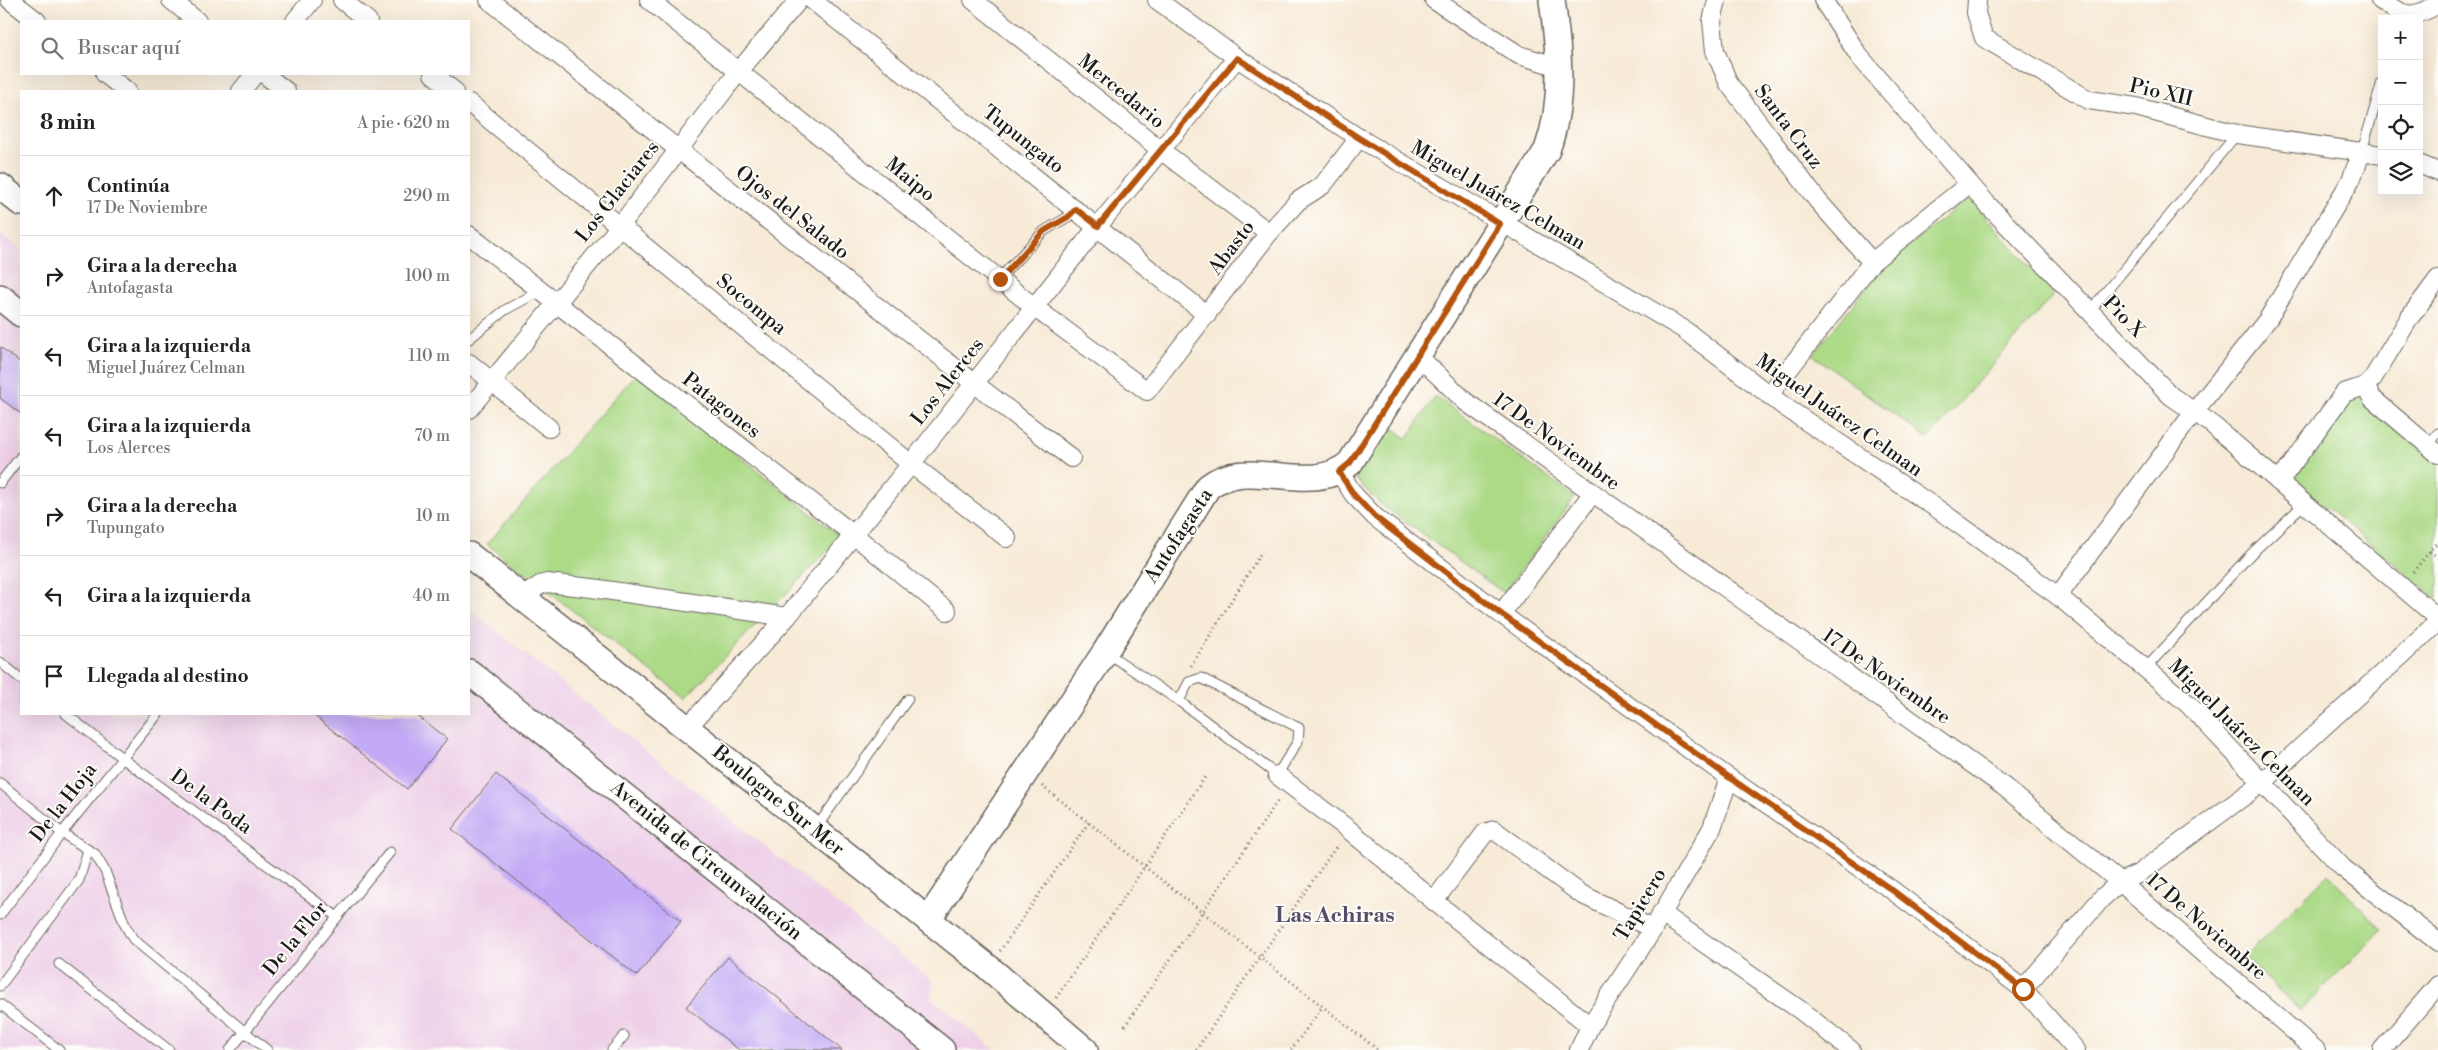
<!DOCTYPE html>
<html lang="es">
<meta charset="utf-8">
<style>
:root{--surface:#fff;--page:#f6f6f6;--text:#202124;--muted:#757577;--line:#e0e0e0}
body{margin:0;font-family:"Libre Bodoni",serif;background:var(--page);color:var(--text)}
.controls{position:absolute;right:15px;top:15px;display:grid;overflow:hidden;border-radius:0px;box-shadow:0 5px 20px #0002}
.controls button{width:45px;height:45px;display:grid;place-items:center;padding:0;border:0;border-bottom:1px solid var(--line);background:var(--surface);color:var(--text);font:25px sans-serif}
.stop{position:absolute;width:15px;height:15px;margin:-11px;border:4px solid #b45309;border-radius:50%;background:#fff}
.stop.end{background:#b45309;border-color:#fff;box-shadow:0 1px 5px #0008}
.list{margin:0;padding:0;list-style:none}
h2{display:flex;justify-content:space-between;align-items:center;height:65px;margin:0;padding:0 20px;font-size:21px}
h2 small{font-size:16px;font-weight:400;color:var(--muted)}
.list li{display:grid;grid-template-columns:32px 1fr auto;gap:15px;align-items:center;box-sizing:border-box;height:80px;padding:0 20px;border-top:1px solid var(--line)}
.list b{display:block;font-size:19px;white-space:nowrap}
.list p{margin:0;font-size:16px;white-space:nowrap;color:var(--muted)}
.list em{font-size:16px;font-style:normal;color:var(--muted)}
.icon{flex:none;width:28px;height:28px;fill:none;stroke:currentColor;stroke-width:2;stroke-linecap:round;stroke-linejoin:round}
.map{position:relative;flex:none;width:2438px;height:1050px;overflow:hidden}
.search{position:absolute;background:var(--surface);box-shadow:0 5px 20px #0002;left:20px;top:20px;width:450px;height:55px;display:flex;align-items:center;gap:12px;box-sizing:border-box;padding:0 18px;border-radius:0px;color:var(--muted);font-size:19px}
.panel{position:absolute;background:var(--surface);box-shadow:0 5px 20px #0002;left:20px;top:90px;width:450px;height:625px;border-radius:0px}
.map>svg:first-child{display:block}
.built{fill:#eed0e8}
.green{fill:#acda87;stroke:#647b52}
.building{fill:#c3aaf6}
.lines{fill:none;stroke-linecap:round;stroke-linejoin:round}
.lane-casing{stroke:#69645d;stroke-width:11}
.street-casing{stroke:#69645d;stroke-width:20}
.secondary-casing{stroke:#69645d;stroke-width:28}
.path{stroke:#69645d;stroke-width:3;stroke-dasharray:1 4;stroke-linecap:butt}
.lane{stroke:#fff;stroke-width:9}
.street{stroke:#fff;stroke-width:18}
.secondary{stroke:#fff;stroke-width:25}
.route{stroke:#b45309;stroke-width:6}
.labels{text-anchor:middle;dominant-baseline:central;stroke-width:4;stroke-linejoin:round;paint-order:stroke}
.street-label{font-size:20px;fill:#1c1c1c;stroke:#fdfcf7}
.quarter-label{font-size:22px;font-weight:bold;fill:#564e68;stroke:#fdfcf7}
</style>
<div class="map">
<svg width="2438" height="1050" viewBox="0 0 2438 1050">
<rect width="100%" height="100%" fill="#fdfcf7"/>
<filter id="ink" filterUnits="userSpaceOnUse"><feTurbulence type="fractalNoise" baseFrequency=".02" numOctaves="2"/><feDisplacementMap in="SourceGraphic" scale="10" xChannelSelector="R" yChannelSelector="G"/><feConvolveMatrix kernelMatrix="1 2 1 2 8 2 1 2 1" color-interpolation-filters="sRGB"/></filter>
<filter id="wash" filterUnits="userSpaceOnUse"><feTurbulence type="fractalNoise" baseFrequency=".0096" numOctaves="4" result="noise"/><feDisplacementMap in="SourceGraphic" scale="20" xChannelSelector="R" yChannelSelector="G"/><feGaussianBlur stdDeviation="1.12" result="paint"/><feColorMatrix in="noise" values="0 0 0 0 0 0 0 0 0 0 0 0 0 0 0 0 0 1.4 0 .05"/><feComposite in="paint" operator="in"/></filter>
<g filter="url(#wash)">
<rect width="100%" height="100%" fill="#f7ead7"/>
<polygon class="built" points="0,233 21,250 21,714 469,714 469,609 934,982 931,998 995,1050 0,1050"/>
<g class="green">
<polygon points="1969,198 2054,294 1928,439 1813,355 1884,265"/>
<polygon points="636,374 841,537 685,698 487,544"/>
<polygon points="2355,390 2438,460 2438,600 2287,475"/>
<polygon points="1435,396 1575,497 1504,593 1378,502 1353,476 1386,422 1407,439"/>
<polygon points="2328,874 2382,929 2300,1011 2245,957"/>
</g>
<g id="blocks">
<g class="building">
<polygon points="0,347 21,363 21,414 0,398"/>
<polygon points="312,714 415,714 447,739 407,789"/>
<polygon points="496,774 681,921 637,976 452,829"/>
<polygon points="728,957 842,1050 739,1050 686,1007"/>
</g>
</g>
</g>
<g filter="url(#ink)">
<use href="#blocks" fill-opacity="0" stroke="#69645d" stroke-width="1"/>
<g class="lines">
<g class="lane-casing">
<g id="lane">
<polyline points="2362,151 2382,82"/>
<polyline points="999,279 1044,231 1068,217 1076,209"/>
<polyline points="2089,312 2237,134"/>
<polyline points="469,339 505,310 540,291"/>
<polyline points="2428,445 2438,433"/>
<polyline points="0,483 21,456"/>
<polyline points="1107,653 1179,701 1277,775 1298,741 1299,728 1201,678 1189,682 1179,701"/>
<polyline points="0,662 21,679"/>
<polyline points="2146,668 2250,555 2305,503"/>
<polyline points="66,714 122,758 336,916"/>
<polyline points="0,783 62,833 95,854 105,871 125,925 133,939 267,1050"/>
<polyline points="816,828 908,699"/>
<polyline points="0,915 62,833 158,714"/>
<polyline points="59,964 169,1050"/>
<polyline points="0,986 79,880 88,850"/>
<polyline points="0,1004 59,1050"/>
<polyline points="230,1050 390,852"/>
<polyline points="612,1050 624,1036"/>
</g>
</g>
<g class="street-casing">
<g id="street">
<polyline points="10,0 37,21"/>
<polyline points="171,0 197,21"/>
<polyline points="342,0 368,21"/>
<polyline points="489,0 974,383 1071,458"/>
<polyline points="649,0 1034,307 1147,391 1269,233 1298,201 1323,185 1359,138"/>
<polyline points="812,0 1207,315"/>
<polyline points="973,0 1162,151 1269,233"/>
<polyline points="1157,0 1237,58 1359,138 1683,329 1785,407 1939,510 2058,596 2188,704 2343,868 2438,942"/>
<polyline points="1434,0 1519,55 1559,67"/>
<polyline points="1717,0 1712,21 1715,51 1729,84 1818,201 1872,262"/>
<polyline points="1823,0 1859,56 1987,204 2171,396 2209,422 2438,618"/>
<polyline points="1977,0 1976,13 1984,38 2089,100 2136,107 2237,134 2382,155"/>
<path d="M2380 0C2404 17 2412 20 2438 4"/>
<polyline points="295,21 312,0"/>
<polyline points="105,74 127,91"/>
<polyline points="264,74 286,91"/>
<polyline points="433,74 454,91"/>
<polyline points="241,91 255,74"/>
<polyline points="469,103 911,464 1007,538"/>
<polyline points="2419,164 2438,172"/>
<polyline points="469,235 854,535 947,611"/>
<polyline points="1418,356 1466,402 2003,786 2120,882 2316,1050"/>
<polyline points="469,363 549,428"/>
<polyline points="2365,386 2372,398 2438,454"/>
<polyline points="1769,395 1872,262 1969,184"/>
<polyline points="469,409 620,226 739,71 799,0"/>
<polyline points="1339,472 1354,495 1375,517 1501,614 1729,778 1892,890 2002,973 2023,989 2076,1050"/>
<polyline points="2279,482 2344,393 2365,386 2373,378 2410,317 2438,279"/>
<polyline points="2058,596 2194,412 2268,319 2351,180 2362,151"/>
<polyline points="521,598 540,585 547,583 592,588 787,617"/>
<polyline points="1501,614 1592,494"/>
<polyline points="687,728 787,617 911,464 1098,226 1237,58"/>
<polyline points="1277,775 1348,829 1434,901 1590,1026"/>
<polyline points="1434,901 1485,833 1494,830 1581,894 1653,929"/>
<polyline points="1661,913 1800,1010 1851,1050"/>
<polyline points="2023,989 2102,898 2120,882 2138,874 2262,783 2438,622"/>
<polyline points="1579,1050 1590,1026 1653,929 1712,828 1729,778"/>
<polyline points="2382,1050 2438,985"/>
</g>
</g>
<g class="secondary-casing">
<g id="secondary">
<polyline points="0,186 21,203"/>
<polyline points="0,297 21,314"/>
<polyline points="469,555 989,968 1085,1050"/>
<polyline points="469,672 942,1050"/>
<path d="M928 920 1105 652 1208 487C1249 454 1310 498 1350 463L1547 150C1565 100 1559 51 1552 0"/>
</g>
</g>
<g class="path">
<polyline points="2430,551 2438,558"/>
<polyline points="2413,572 2438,541"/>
<polyline points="1191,666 1262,551"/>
<polyline points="1042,786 1378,1050"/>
<polyline points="1000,951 1089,822"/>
<polyline points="1056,998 1205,777"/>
<polyline points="1125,1026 1279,799"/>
<polyline points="1196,1050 1338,844"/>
<polyline points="1291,1050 1323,1006"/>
</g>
<use href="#lane" class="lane"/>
<use href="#street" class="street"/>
<use href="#secondary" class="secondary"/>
</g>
</g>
<g class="lines" filter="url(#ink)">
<polyline class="route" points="1000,279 1044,231 1068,217 1076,209 1098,226 1237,58 1359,138 1500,224 1350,463 1339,472 1354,495 1375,517 1501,614 1730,778 1892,890 2023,989"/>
</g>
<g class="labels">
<g class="street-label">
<text transform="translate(1121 92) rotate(39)">Mercedario</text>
<text transform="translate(2161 93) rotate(13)">Pio XII</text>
<text transform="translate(1788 127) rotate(53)">Santa Cruz</text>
<text transform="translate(1023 140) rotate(38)">Tupungato</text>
<text transform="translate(910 180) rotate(39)">Maipo</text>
<text transform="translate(618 192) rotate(-52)">Los Glaciares</text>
<text transform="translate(1498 196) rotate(30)">Miguel Juárez Celman</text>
<text transform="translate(792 213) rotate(38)">Ojos del Salado</text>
<text transform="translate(1232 248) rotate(-53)">Abasto</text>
<text transform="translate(751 305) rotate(39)">Socompa</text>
<text transform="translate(2123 317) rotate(46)">Pio X</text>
<text transform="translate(948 382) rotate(-52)">Los Alerces</text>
<text transform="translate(721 406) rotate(38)">Patagones</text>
<text transform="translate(1839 416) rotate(35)">Miguel Juárez Celman</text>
<text transform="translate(1556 442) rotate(36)">17 De Noviembre</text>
<text transform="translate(1179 536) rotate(-57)">Antofagasta</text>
<text transform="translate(1886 677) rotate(35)">17 De Noviembre</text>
<text transform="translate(2241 733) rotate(45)">Miguel Juárez Celman</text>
<text transform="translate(778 801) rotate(39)">Boulogne Sur Mer</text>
<text transform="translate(211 802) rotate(36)">De la Poda</text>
<text transform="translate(64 803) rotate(-52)">De la Hoja</text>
<text transform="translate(706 861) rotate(39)">Avenida de Circunvalación</text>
<text transform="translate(1641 905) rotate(-59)">Tapicero</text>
<text transform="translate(2206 927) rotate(41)">17 De Noviembre</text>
<text transform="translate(296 939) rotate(-51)">De la Flor</text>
</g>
<g class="quarter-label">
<text x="1335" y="915">Las Achiras</text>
</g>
</g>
</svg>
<div class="controls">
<button>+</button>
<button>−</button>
<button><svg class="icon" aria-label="locate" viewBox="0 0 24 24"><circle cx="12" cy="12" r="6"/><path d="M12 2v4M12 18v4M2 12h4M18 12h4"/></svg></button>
<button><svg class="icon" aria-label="layers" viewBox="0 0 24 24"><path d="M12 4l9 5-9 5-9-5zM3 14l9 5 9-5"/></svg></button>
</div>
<div class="stop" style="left:2023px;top:989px"></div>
<div class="stop end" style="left:1000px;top:279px"></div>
<div class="search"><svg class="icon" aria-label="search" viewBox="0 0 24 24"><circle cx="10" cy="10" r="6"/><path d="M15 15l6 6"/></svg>Buscar aquí</div>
<section class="panel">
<h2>8 min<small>A pie · 620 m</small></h2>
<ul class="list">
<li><svg class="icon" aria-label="ahead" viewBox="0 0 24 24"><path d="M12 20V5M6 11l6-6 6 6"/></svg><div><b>Continúa</b><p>17 De Noviembre</p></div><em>290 m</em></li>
<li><svg class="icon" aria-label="right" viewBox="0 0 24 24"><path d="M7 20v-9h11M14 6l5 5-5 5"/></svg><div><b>Gira a la derecha</b><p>Antofagasta</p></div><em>100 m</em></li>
<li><svg class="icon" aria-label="left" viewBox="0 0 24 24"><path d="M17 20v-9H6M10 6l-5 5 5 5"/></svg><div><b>Gira a la izquierda</b><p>Miguel Juárez Celman</p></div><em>110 m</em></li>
<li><svg class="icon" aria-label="left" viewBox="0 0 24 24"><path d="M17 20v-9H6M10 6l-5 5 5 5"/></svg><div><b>Gira a la izquierda</b><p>Los Alerces</p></div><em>70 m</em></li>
<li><svg class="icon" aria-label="right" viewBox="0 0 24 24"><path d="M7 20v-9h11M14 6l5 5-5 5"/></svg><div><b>Gira a la derecha</b><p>Tupungato</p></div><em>10 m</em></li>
<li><svg class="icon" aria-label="left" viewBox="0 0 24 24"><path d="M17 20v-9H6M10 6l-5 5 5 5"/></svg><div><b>Gira a la izquierda</b></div><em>40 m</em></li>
<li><svg class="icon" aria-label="arrive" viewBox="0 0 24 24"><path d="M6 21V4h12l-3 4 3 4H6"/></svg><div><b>Llegada al destino</b></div></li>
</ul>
</section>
</div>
